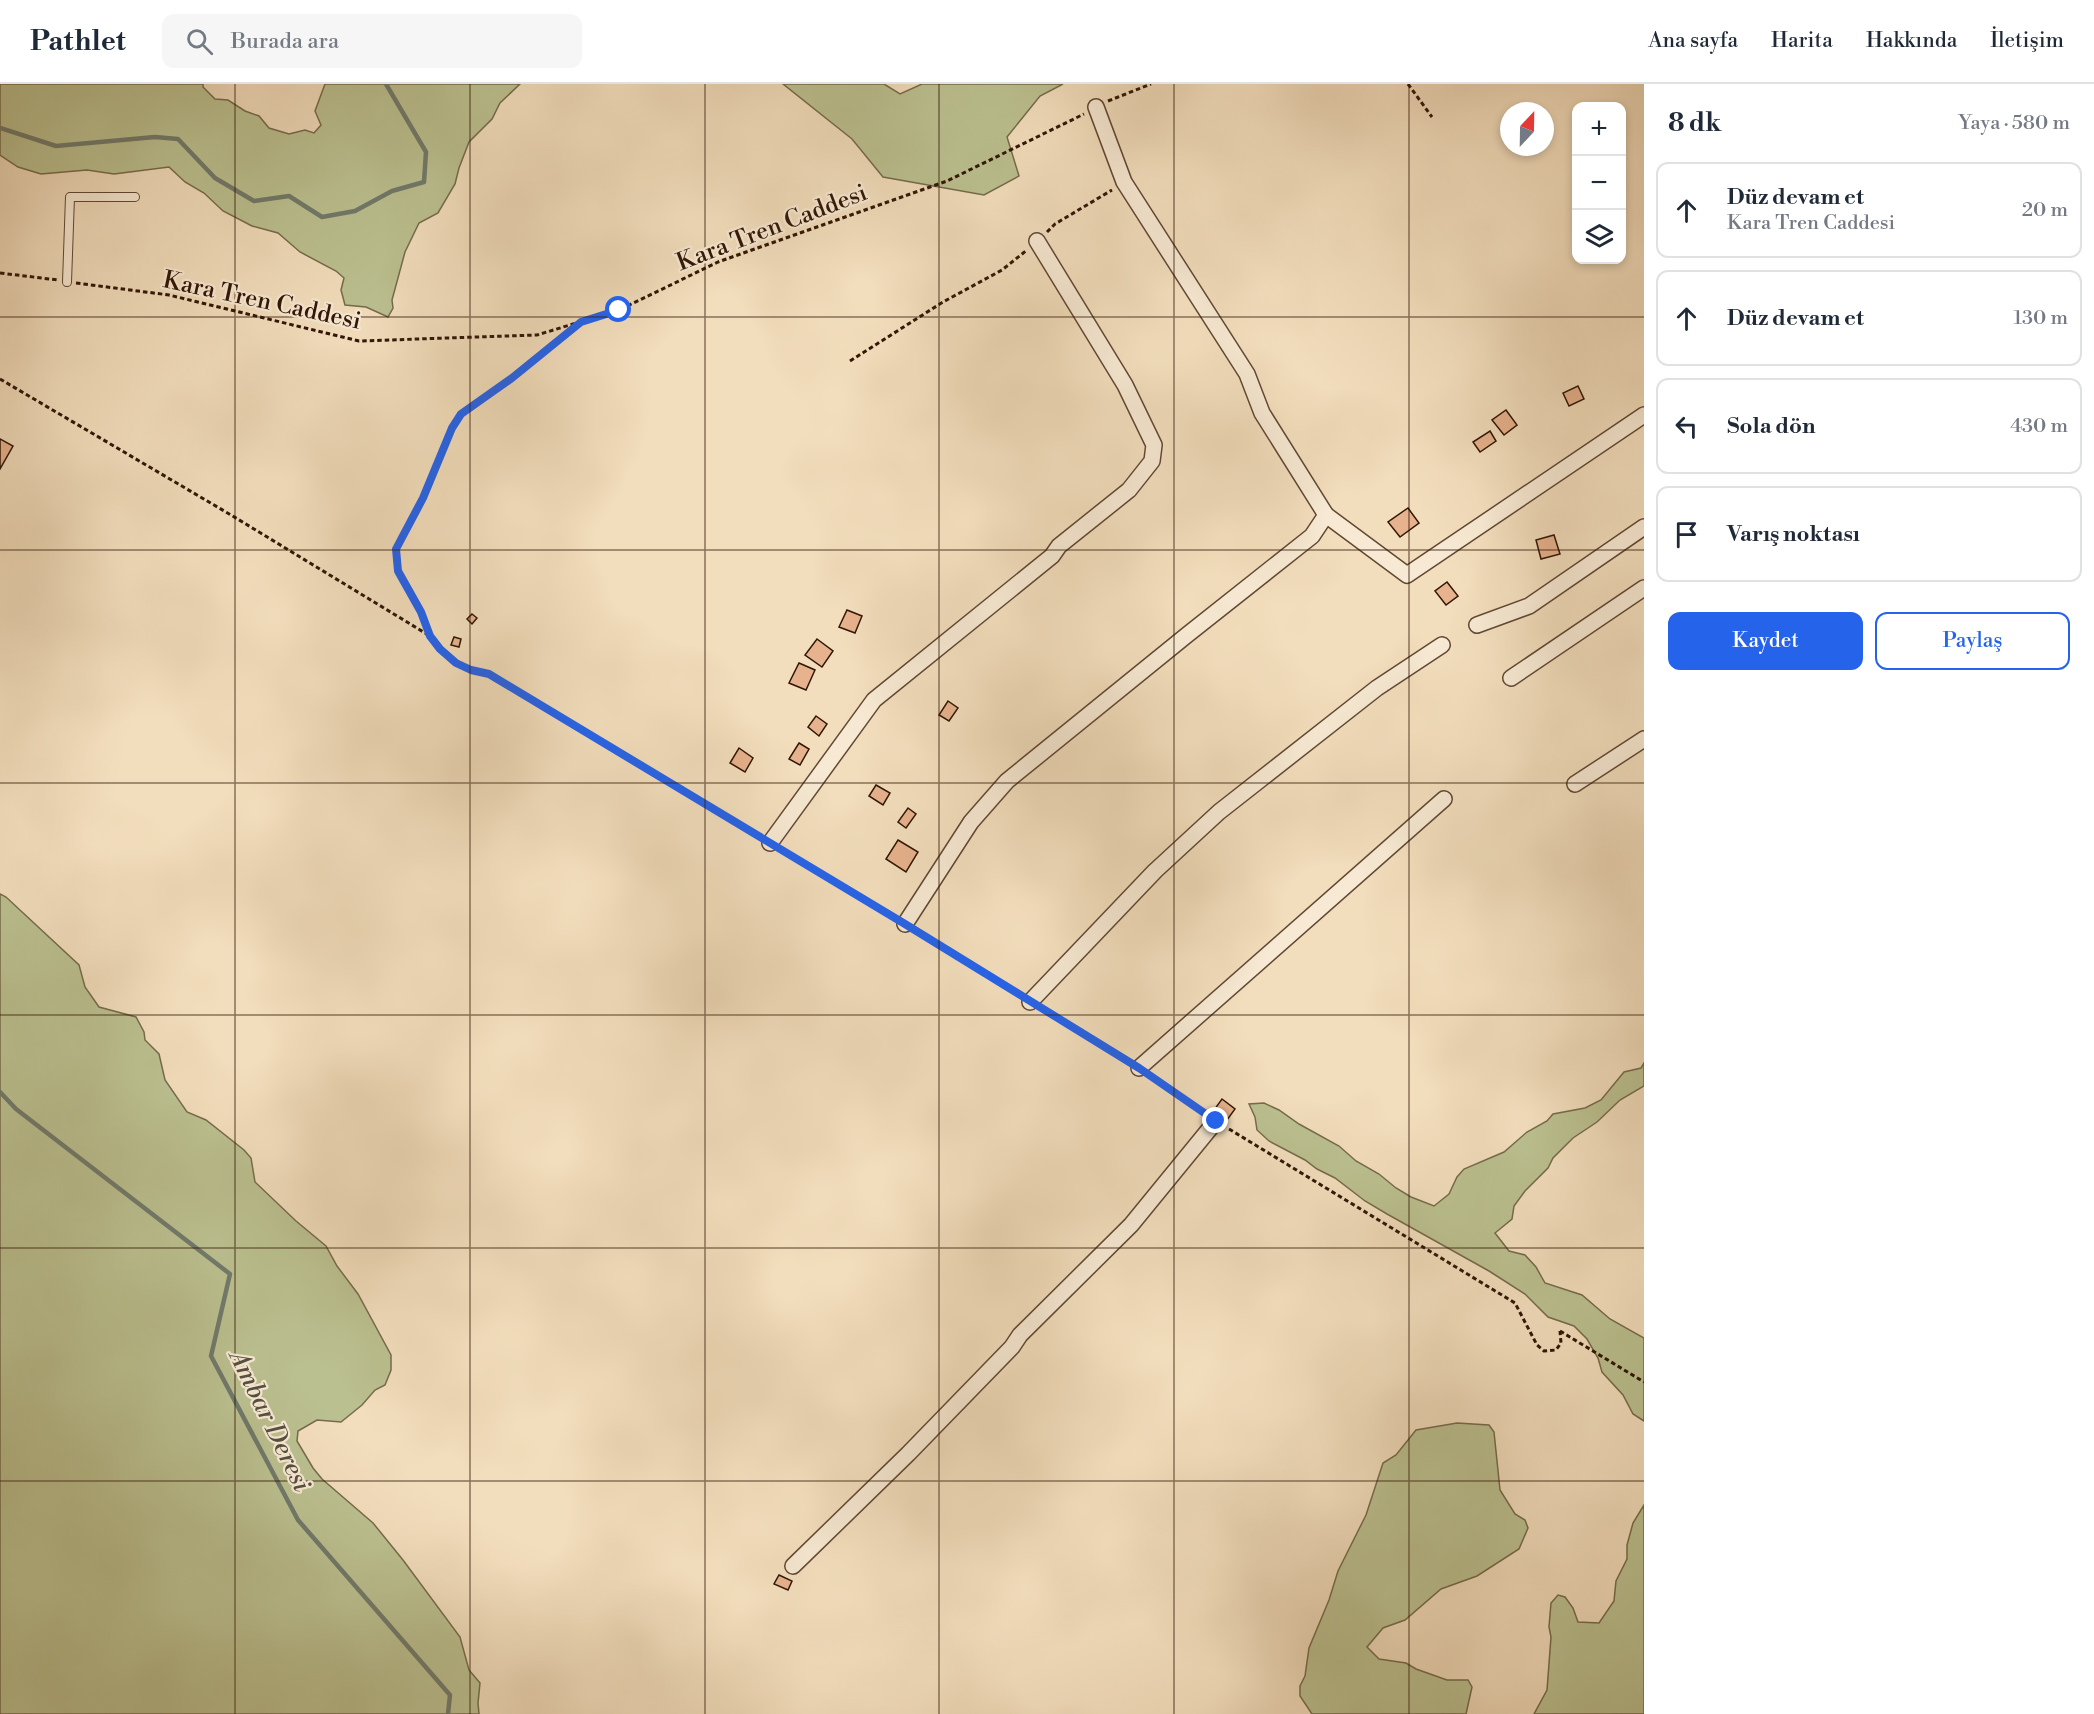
<!DOCTYPE html>
<html lang="tr">
<meta charset="utf-8">
<style>
:root{--surface:#fff;--page:#f6f6f7;--text:#1f2937;--muted:#747a83;--line:#e0e1e3;--accent:#2563eb}
body{margin:0;font-family:"Libre Bodoni",serif;background:var(--page);color:var(--text)}
.controls{position:absolute;right:18px;top:18px;display:grid;overflow:hidden;border-radius:12px;box-shadow:0 3px 9px #0003}
.controls button{width:54px;height:54px;display:grid;place-items:center;padding:0;border:0;border-bottom:2px solid var(--line);background:var(--surface);color:var(--text);font:30px sans-serif}
.compass{position:absolute;left:1500px;top:18px;width:54px;height:54px;border-radius:50%;background:var(--surface);box-shadow:0 3px 9px #0003;rotate:22deg}
.stop{position:absolute;width:18px;height:18px;margin:-14px;border:4px solid #2563eb;border-radius:50%;background:#fff}
.stop.end{background:#2563eb;border-color:#fff;box-shadow:0 2px 6px #0008}
.list{margin:0;padding:0;list-style:none}
h2{display:flex;justify-content:space-between;align-items:center;height:78px;margin:0;padding:0 24px;font-size:26px}
h2 small{font-size:20px;font-weight:400;color:var(--muted)}
.list li{display:grid;grid-template-columns:39px 1fr auto;gap:18px;align-items:center;box-sizing:border-box;height:96px;margin:0 12px 12px;padding:0 12px;border:2px solid var(--line);border-radius:12px}
.list b{display:block;font-size:22px;white-space:nowrap}
.list p{margin:0;font-size:20px;white-space:nowrap;color:var(--muted)}
.list em{font-size:20px;font-style:normal;color:var(--muted)}
.actions{display:flex;gap:12px;padding:18px 24px}
.actions a{flex:1;padding:14px 0;border:2px solid var(--accent);border-radius:12px;text-align:center;font-size:21px;color:var(--accent)}
.actions .main{background:var(--accent);color:#fff}
.icon{flex:none;width:33px;height:33px;fill:none;stroke:currentColor;stroke-width:2;stroke-linecap:round;stroke-linejoin:round}
.map{position:relative;flex:none;width:1644px;height:1630px;overflow:hidden}
header{display:flex;align-items:center;gap:36px;box-sizing:border-box;height:84px;padding:0 30px;background:var(--surface);border-bottom:2px solid var(--line)}
header strong{font-size:28px}
nav{display:flex;gap:33px;margin-inline-start:auto;font-size:21px}
.search{width:420px;height:54px;background:var(--page);display:flex;align-items:center;gap:15px;box-sizing:border-box;padding:0 21px;border-radius:12px;color:var(--muted);font-size:22px}
main{display:flex}
aside{flex:1;background:var(--surface)}
.map>svg:first-child{display:block}
.green{fill:#bbc090;stroke:#766b4b;stroke-width:1.5}
.lines{fill:none;stroke-linecap:round;stroke-linejoin:round}
.stream{stroke:#717a6b;stroke-width:4.5}
.building{fill:#e7b38e;stroke:#311606;stroke-width:1.5}
.service-casing{stroke:#614834;stroke-width:10}
.minor-casing{stroke:#614834;stroke-width:18}
.path{stroke:#311606;stroke-width:3;stroke-dasharray:4.5 3;stroke-linecap:butt}
.service{stroke:#f7e9d3;stroke-width:8}
.minor{stroke:#f7e9d3;stroke-width:15}
.route{stroke:#2563eb;stroke-width:8}
.grid{fill:none;stroke:#311606;stroke-width:1.5;stroke-opacity:0.55}
.labels{text-anchor:middle;dominant-baseline:central;stroke-width:4.5;stroke-linejoin:round;paint-order:stroke}
.street-label{font-size:24px;fill:#311606;stroke:#f7e9d3}
.water-label{font-size:26px;font-style:italic;fill:#565041;stroke:#f7e9d3}
</style>
<header>
<strong>Pathlet</strong>
<div class="search"><svg class="icon" aria-label="search" viewBox="0 0 24 24"><circle cx="10" cy="10" r="6"/><path d="M15 15l6 6"/></svg>Burada ara</div>
<nav><a>Ana sayfa</a><a>Harita</a><a>Hakkında</a><a>İletişim</a></nav>
</header>
<main>
<div class="map">
<svg width="1644" height="1630" viewBox="0 0 1644 1630">
<rect width="100%" height="100%" fill="#f2ddbc"/>
<filter id="stains"><feTurbulence type="fractalNoise" baseFrequency=".00333" numOctaves="4"/><feColorMatrix values="0 0 0 0 .2 0 0 0 0 .09 0 0 0 0 .02 0 0 0 .5 -.17"/></filter>
<radialGradient id="worn" r=".72"><stop offset=".6" stop-color="#630" stop-opacity="0"/><stop offset="1" stop-color="#630" stop-opacity=".3"/></radialGradient>
<g class="green">
<polygon points="0,0 203,0 203,3 215,15 228,16 245,27 259,32 269,44 289,50 305,46 314,49 321,41 315,27 325,0 520,0 500,19 492,35 469,58 459,84 455,100 438,129 419,139 405,168 392,216 393,224 388,233 366,223 345,221 341,206 344,194 336,187 300,168 278,149 252,142 223,127 204,109 185,98 169,83 114,90 87,86 41,90 18,83 0,71"/>
<polygon points="783,0 884,0 900,10 922,0 1063,0 1040,12 1007,53 1019,92 984,111 883,93 852,55"/>
<polygon points="0,810 6,813 79,881 85,903 99,923 136,933 144,948 145,956 159,970 165,996 187,1028 206,1036 244,1066 251,1074 255,1098 296,1137 326,1162 337,1182 358,1210 391,1271 391,1286 385,1301 375,1306 362,1321 341,1338 317,1336 298,1347 297,1357 313,1384 322,1395 373,1439 403,1476 460,1553 469,1586 480,1599 478,1619 479,1630 0,1630"/>
<polygon points="1644,979 1644,1002 1620,1016 1597,1038 1573,1054 1553,1074 1548,1084 1525,1107 1514,1122 1512,1135 1495,1149 1509,1167 1525,1171 1536,1183 1545,1199 1582,1211 1610,1235 1644,1254 1644,1337 1633,1330 1623,1311 1602,1288 1598,1274 1587,1255 1574,1242 1548,1233 1525,1210 1489,1187 1387,1130 1365,1117 1335,1094 1317,1085 1305,1076 1269,1057 1257,1046 1255,1033 1249,1020 1264,1019 1279,1026 1299,1040 1339,1062 1356,1077 1379,1090 1396,1104 1411,1113 1434,1122 1449,1110 1457,1093 1464,1085 1504,1068 1527,1048 1547,1037 1553,1030 1585,1024 1601,1016 1624,988 1641,984"/>
<polygon points="1457,1339 1489,1341 1494,1348 1500,1406 1515,1430 1525,1436 1528,1444 1519,1465 1477,1492 1441,1505 1405,1536 1383,1544 1367,1563 1379,1575 1406,1579 1416,1585 1447,1596 1468,1596 1472,1603 1466,1630 1312,1630 1300,1612 1300,1602 1305,1592 1309,1564 1329,1516 1338,1487 1366,1431 1383,1379 1396,1371 1416,1346"/>
<polygon points="1644,1421 1644,1630 1534,1630 1547,1606 1551,1553 1549,1543 1551,1519 1558,1511 1565,1513 1573,1524 1578,1538 1599,1539 1614,1517 1616,1497 1627,1475 1627,1461 1633,1439"/>
</g>
<g class="lines">
<g class="stream">
<polyline points="0,44 56,62 155,53 178,55 215,94 254,117 289,112 322,133 355,127 392,107 424,98 426,68 386,0"/>
<polyline points="0,1008 16,1025 230,1190 211,1272 298,1436 450,1611 448,1630"/>
</g>
</g>
<g class="building">
<polygon points="1578,302 1584,315 1569,322 1563,309"/>
<polygon points="1506,326 1517,341 1504,351 1492,336"/>
<polygon points="1490,347 1496,357 1480,368 1473,358"/>
<polygon points="0,355 13,362 0,385"/>
<polygon points="1408,424 1419,439 1400,453 1388,438"/>
<polygon points="1554,451 1560,470 1541,475 1536,456"/>
<polygon points="1447,498 1458,512 1446,521 1435,507"/>
<polygon points="847,526 862,532 855,549 839,543"/>
<polygon points="472,530 477,534 472,540 467,535"/>
<polygon points="454,553 461,555 459,563 451,561"/>
<polygon points="817,555 833,567 822,583 805,571"/>
<polygon points="799,579 815,586 806,606 789,599"/>
<polygon points="948,617 958,624 949,637 939,631"/>
<polygon points="816,632 827,640 819,652 808,643"/>
<polygon points="799,659 809,665 800,681 789,675"/>
<polygon points="739,664 753,674 745,688 730,679"/>
<polygon points="876,701 890,709 883,721 869,712"/>
<polygon points="908,724 916,730 906,744 898,738"/>
<polygon points="898,756 918,768 906,788 886,775"/>
<polygon points="1222,1015 1235,1025 1227,1036 1214,1026"/>
<polygon points="779,1491 792,1497 788,1506 774,1500"/>
</g>
<g class="lines">
<g class="service-casing">
<polyline id="service" points="67,198 70,113 135,113"/>
</g>
<g class="minor-casing">
<g id="minor">
<polyline points="1326,431 1407,491 1644,331"/>
<polyline points="1477,541 1529,522 1644,443"/>
<polyline points="1511,594 1644,504"/>
<polyline points="1575,700 1644,655"/>
<polyline points="770,759 874,616 1052,472 1059,462 1129,406 1152,377 1154,361 1125,301 1037,157"/>
<polyline points="905,840 971,738 1007,697 1187,551 1312,452 1326,431 1262,329 1247,290 1124,98 1096,23"/>
<polyline points="1030,918 1155,787 1219,728 1377,604 1442,561"/>
<polyline points="1139,984 1444,715"/>
<polyline points="793,1482 908,1370 1012,1263 1020,1251 1131,1141 1216,1037"/>
</g>
</g>
<g class="path">
<polyline points="1408,0 1432,33"/>
<polyline points="1108,17 1151,0"/>
<polyline points="1047,148 1055,140 1112,106"/>
<polyline points="0,189 58,196"/>
<polyline points="76,199 169,211 359,257 537,251 619,226 718,178 947,97 1084,30"/>
<polyline points="850,277 943,218 1002,186 1027,166"/>
<path d="M0 295 231 431 430 552C448 575 461 583 489 590L758 751"/>
<polyline points="430,552 421,528 398,487 396,465 423,414 452,344 461,330 512,294 580,239"/>
<polyline points="781,766 894,833"/>
<polyline points="917,848 1019,911"/>
<polyline points="1042,925 1126,976"/>
<polyline points="1152,993 1203,1028"/>
<polyline points="1229,1045 1515,1219 1537,1261 1544,1267 1556,1266 1561,1259 1560,1247"/>
<polyline points="1560,1247 1644,1298"/>
</g>
<use href="#service" class="service"/>
<use href="#minor" class="minor"/>
</g>
<g class="lines">
<polyline class="route" points="619,226 581,238 512,294 461,330 452,344 423,414 396,465 398,487 421,528 430,552 440,565 456,579 471,586 489,590 905,840 1139,984 1216,1037"/>
</g>
<path class="grid" d="M235 0V1630M470 0V1630M705 0V1630M939 0V1630M1174 0V1630M1409 0V1630M0 233H1644M0 466H1644M0 699H1644M0 931H1644M0 1164H1644M0 1397H1644"/>
<g class="labels">
<g class="street-label">
<text transform="translate(772 144) rotate(-21)">Kara Tren Caddesi</text>
<text transform="translate(262 217) rotate(12)">Kara Tren Caddesi</text>
</g>
<g class="water-label">
<text transform="translate(270 1337) rotate(64)">Ambar Deresi</text>
</g>
</g>
<rect width="100%" height="100%" filter="url(#stains)"/>
<rect width="100%" height="100%" fill="url(#worn)"/>
</svg>
<div class="controls">
<button>+</button>
<button>−</button>
<button><svg class="icon" aria-label="layers" viewBox="0 0 24 24"><path d="M12 4l9 5-9 5-9-5zM3 14l9 5 9-5"/></svg></button>
</div>
<svg class="compass" viewBox="-18 -18 36 36"><path d="M0-13l5 13h-10z" fill="#e53935"/><path d="M0 13l5-13h-10z" fill="#747a83"/></svg>
<div class="stop" style="left:619px;top:226px"></div>
<div class="stop end" style="left:1216px;top:1037px"></div>
</div>
<aside>
<h2>8 dk<small>Yaya · 580 m</small></h2>
<ul class="list">
<li><svg class="icon" aria-label="ahead" viewBox="0 0 24 24"><path d="M12 20V5M6 11l6-6 6 6"/></svg><div><b>Düz devam et</b><p>Kara Tren Caddesi</p></div><em>20 m</em></li>
<li><svg class="icon" aria-label="ahead" viewBox="0 0 24 24"><path d="M12 20V5M6 11l6-6 6 6"/></svg><div><b>Düz devam et</b></div><em>130 m</em></li>
<li><svg class="icon" aria-label="left" viewBox="0 0 24 24"><path d="M17 20v-9H6M10 6l-5 5 5 5"/></svg><div><b>Sola dön</b></div><em>430 m</em></li>
<li><svg class="icon" aria-label="arrive" viewBox="0 0 24 24"><path d="M6 21V4h12l-3 4 3 4H6"/></svg><div><b>Varış noktası</b></div></li>
</ul>
<div class="actions"><a class="main">Kaydet</a><a>Paylaş</a></div>
</aside>
</main>
